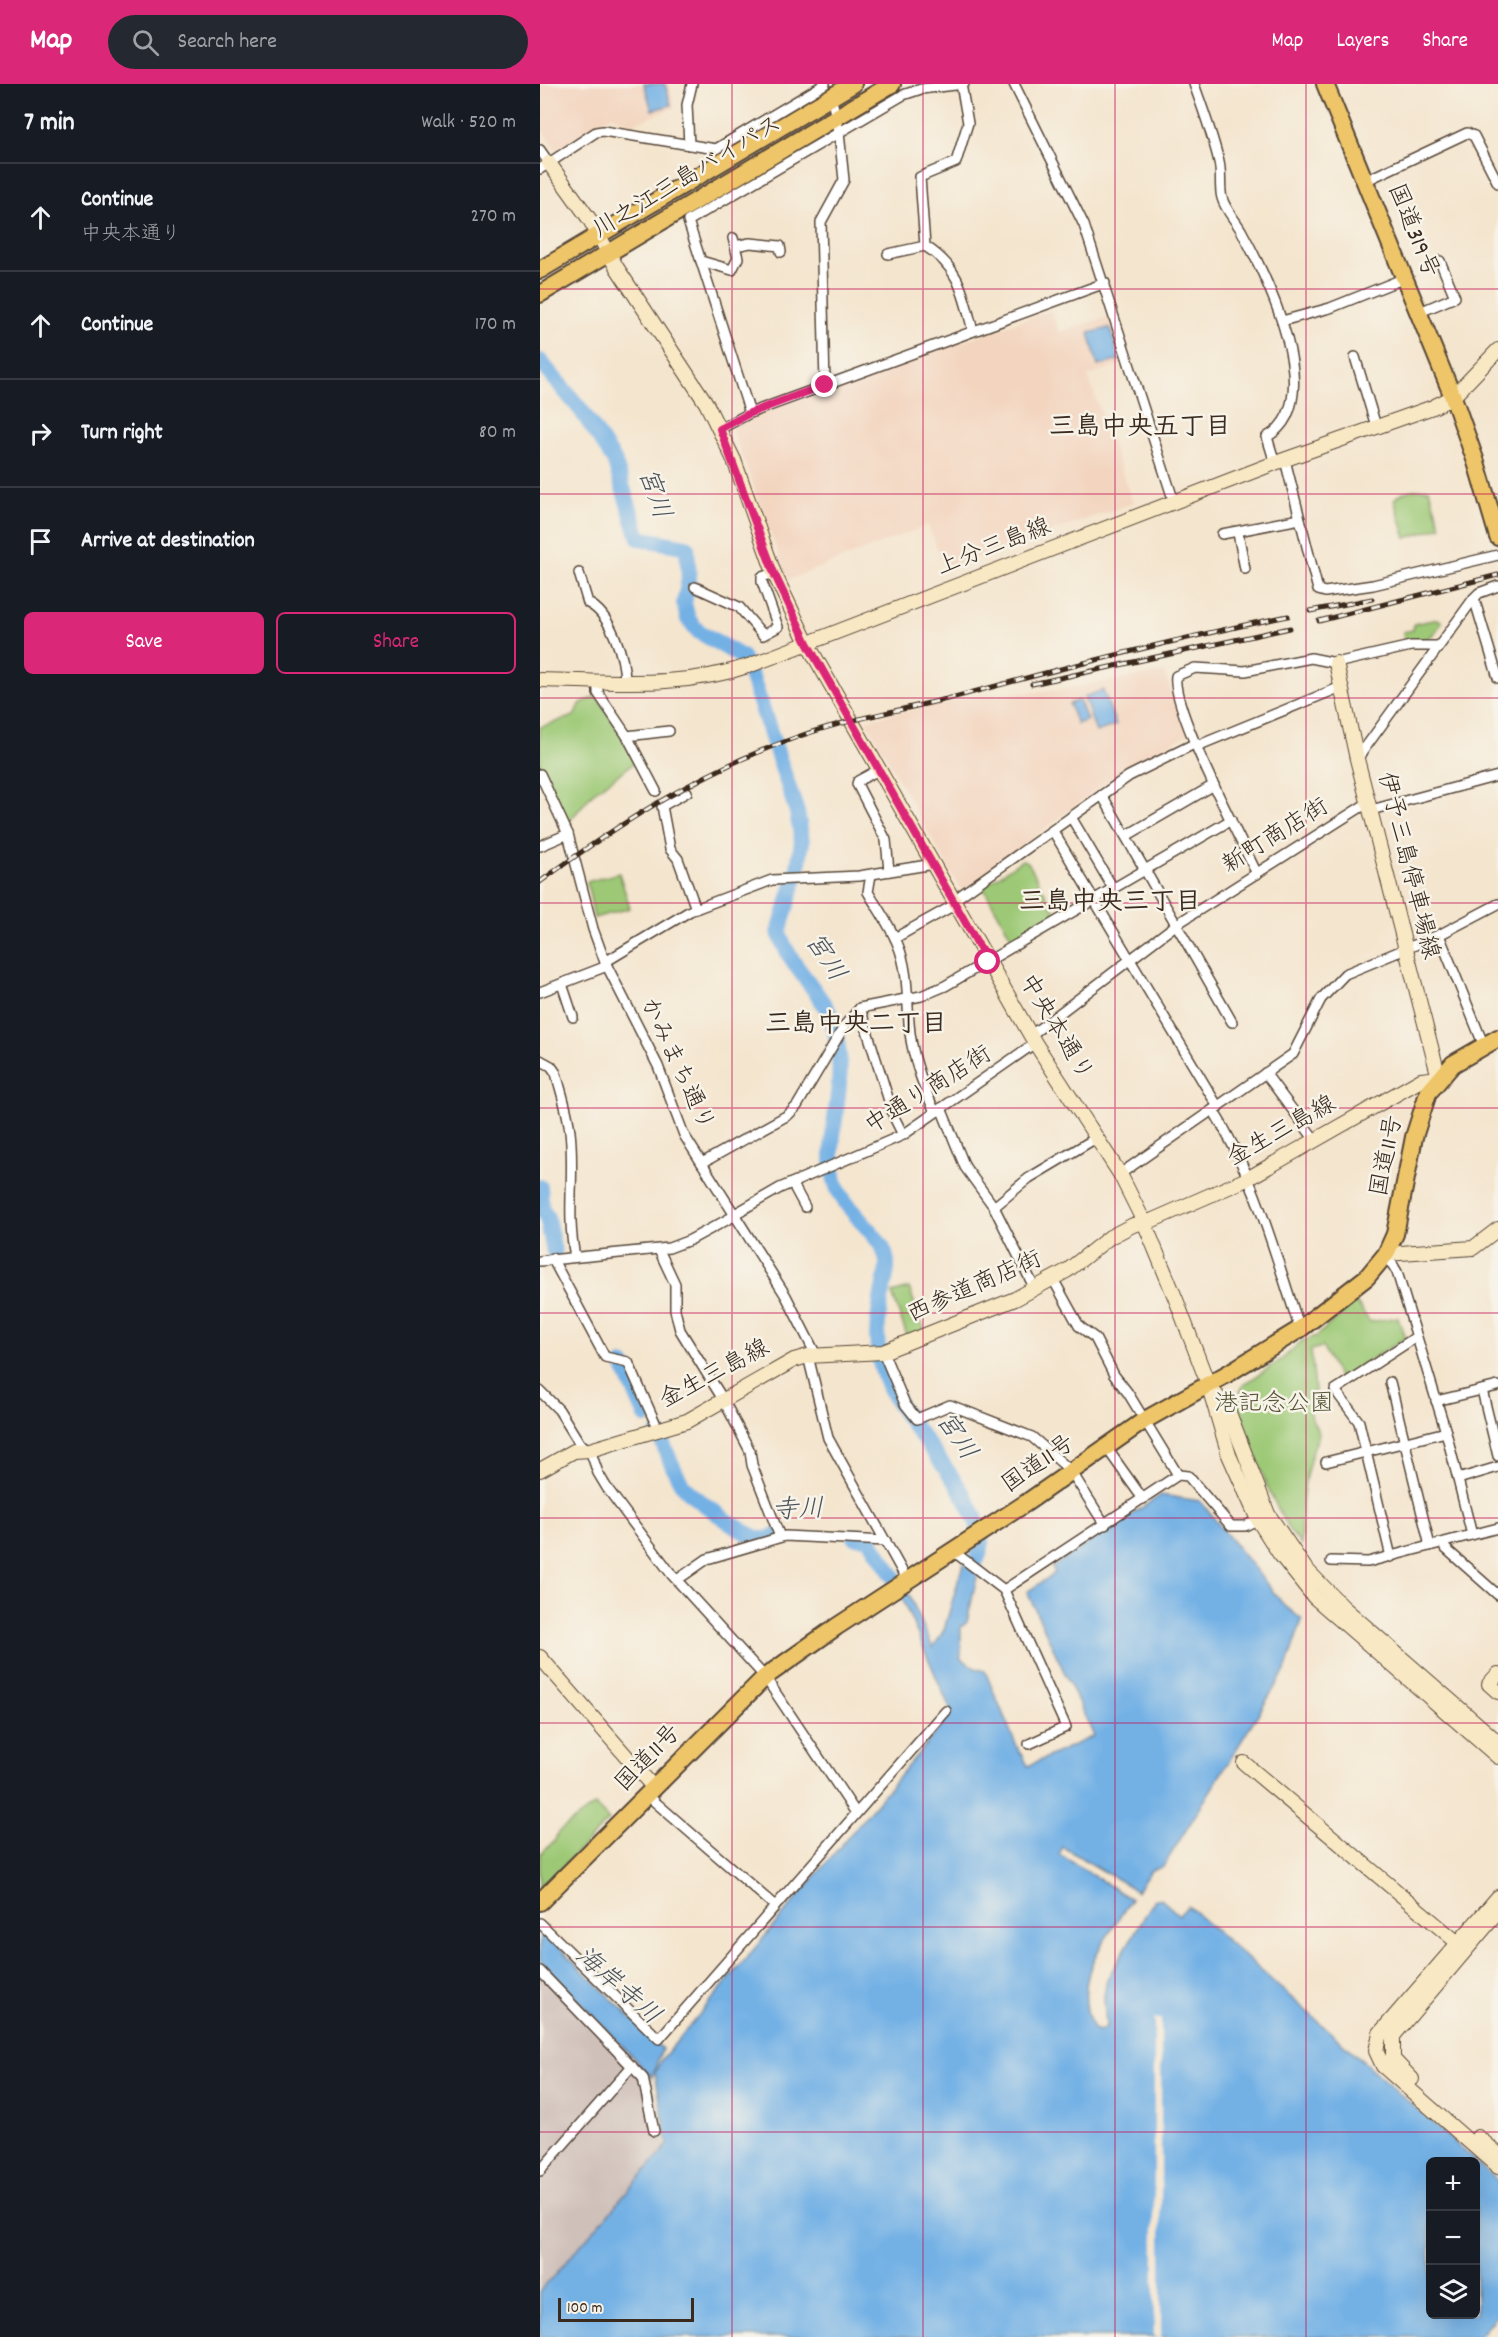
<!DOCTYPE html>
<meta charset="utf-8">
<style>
:root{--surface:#171b24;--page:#242831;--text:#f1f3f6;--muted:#9ea1a6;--line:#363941;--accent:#db2777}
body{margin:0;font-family:Dekko,"Klee One",sans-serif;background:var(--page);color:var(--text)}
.controls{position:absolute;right:18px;bottom:18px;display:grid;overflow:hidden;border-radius:9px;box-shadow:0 6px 24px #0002}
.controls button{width:54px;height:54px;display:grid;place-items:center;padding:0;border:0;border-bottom:2px solid var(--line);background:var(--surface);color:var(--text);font:30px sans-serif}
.scale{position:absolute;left:18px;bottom:15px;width:136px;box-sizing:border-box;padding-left:6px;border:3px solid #3b2a1e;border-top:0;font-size:16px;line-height:21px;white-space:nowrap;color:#3b2a1e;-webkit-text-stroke:4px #f7f3e8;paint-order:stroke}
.stop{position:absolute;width:18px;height:18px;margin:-14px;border:4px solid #db2777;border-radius:50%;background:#fff}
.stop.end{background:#db2777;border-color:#fff;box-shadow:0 2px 6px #0008}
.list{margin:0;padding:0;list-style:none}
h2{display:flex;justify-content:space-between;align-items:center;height:78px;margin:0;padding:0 24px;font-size:26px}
h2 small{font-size:20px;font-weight:400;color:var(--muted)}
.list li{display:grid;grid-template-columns:39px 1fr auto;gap:18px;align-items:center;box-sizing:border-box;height:108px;padding:0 24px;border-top:2px solid var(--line)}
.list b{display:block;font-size:22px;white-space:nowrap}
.list p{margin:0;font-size:20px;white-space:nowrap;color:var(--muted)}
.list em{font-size:20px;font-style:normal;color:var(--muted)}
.actions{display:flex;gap:12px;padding:18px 24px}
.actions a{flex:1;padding:14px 0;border:2px solid var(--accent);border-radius:9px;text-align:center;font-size:21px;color:var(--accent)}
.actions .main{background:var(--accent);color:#fff}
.icon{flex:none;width:33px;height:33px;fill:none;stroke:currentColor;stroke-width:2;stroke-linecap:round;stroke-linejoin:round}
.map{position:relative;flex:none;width:958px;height:2253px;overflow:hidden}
header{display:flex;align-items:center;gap:36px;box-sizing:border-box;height:84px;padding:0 30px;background:var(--accent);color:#fff}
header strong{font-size:28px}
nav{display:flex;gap:33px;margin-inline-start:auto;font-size:21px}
.search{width:420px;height:54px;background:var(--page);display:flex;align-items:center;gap:15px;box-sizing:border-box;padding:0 21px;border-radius:33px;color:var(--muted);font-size:22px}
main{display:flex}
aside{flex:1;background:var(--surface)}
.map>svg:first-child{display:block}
.built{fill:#f3d4be}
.industrial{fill:#cfc0ba}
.green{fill:#9dc976;stroke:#6c7a4a;stroke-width:1.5}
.water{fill:#73b1e5;stroke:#576e82;stroke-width:1.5;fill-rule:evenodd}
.pier{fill:#f4e5ce}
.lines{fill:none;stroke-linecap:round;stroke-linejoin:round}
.river{stroke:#73b1e5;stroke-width:16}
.street-casing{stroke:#574638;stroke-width:12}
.secondary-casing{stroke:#574638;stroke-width:16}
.highway-casing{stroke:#574638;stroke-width:20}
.street{stroke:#fff;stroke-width:9}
.secondary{stroke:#f8e8c3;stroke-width:14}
.highway{stroke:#eec569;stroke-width:16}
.rail-casing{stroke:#3b2a1e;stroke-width:5}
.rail{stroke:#f7f3e8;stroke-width:3;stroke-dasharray:9;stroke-linecap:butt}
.route{stroke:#db2777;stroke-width:8}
.grid{fill:none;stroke:#c2185b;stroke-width:1.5;stroke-opacity:0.55}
.labels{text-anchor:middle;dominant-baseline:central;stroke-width:5;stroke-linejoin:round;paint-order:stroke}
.street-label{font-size:24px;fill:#3b2a1e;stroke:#f7f3e8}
.park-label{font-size:24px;fill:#545234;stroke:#f7f3e8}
.neighbourhood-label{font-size:26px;font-weight:bold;fill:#3b2a1e;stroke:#f7f3e8}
.water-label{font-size:26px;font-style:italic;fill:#4c525a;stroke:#f7f3e8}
</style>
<header>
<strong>Map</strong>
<div class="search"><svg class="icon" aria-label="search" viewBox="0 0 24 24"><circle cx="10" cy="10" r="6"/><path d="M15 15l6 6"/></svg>Search here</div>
<nav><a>Map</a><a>Layers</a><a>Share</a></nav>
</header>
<main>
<aside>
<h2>7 min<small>Walk · 520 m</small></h2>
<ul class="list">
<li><svg class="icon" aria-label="ahead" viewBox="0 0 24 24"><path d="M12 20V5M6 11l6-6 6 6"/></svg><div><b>Continue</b><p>中央本通り</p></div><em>270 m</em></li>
<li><svg class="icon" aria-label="ahead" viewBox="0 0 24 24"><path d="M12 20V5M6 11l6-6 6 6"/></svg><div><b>Continue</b></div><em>170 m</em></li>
<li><svg class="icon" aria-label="right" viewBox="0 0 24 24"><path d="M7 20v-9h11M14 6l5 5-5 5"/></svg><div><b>Turn right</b></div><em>80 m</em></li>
<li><svg class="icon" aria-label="arrive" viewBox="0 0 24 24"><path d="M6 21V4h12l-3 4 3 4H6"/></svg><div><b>Arrive at destination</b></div></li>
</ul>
<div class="actions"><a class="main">Save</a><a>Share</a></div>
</aside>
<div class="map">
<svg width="958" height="2253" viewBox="0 0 958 2253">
<rect width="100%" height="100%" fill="#f7f3e8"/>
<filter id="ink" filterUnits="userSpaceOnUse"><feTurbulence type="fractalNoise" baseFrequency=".0167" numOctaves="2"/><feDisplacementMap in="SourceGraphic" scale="12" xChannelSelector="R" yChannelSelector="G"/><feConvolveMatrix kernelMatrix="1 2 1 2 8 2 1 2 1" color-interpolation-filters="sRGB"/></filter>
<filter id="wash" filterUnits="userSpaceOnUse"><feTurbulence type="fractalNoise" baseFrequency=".008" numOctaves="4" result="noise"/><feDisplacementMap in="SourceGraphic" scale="24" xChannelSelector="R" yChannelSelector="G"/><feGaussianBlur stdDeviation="1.35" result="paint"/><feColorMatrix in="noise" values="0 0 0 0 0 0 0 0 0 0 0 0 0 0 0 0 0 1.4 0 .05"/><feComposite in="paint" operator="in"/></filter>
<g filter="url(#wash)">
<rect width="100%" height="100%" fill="#f4e5ce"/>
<g class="built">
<polygon points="0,0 129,0 135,24 92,40 71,32 16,66 0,43"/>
<polygon points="511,226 519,248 571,232 585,279 548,292 593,419 405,485 388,441 248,496 190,339"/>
<polygon points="624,588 648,650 585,685 423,806 419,803 325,636 441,611 514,607"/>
</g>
<polygon class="industrial" points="0,1877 112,1993 126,2062 0,2208"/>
<g class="green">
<path d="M889 405 901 443 866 454 854 416C861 406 876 405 889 405Z"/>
<path d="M898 535 902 538C890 558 886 556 864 557L863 548 873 546 874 540Z"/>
<polygon points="57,612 97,677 54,708 27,740 0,683 0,643 34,632 41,619"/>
<polygon points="482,776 488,778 518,833 474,858 443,803"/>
<polygon points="79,789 90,824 54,834 47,798"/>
<polygon points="369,1204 385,1248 368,1255 352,1209"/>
<path d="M815 1217 830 1238 858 1233 865 1254 800 1296 782 1263 771 1266 775 1307 769 1328 779 1350C763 1390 761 1418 761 1461L749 1446 728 1405 697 1318 703 1301 741 1276 762 1257 777 1252Z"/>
<polygon points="55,1721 69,1736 0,1805 0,1770 15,1756 18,1748"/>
</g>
<g class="water">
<polygon points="104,0 125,0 131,21 112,26"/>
<polygon points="570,244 579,276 558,282 549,249"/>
<polygon points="563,606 576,641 556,648 544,613"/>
<polygon points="539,616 547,636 537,640 529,620"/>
<path d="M621 1411 660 1417 743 1520 762 1536 745 1587 623 1783 611 1786 597 1807 523 1763 519 1770 591 1815C564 1860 530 1892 553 1945L559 1947 566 1944 564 1912 567 1895 615 1815H621L639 1831 648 1822 958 2097V2230L938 2253H0V2208L128 2061 115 1988 122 1975 412 1629 360 1510 367 1506 393 1564 404 1546 423 1480 437 1493 427 1538 421 1543V1574L435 1584 445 1587 480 1670H482L488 1682 554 1652 487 1508 515 1489 512 1483ZM890 2078H936V2230H890Z"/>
<polygon points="0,1844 122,1965 112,1993 0,1876"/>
</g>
<rect class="pier" x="614" y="1935" width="7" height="318"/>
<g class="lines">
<g class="river">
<path d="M0 277 41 326 74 376 99 454 147 463 149 495 144 519 148 535 158 547 202 573 212 594 257 728 262 757 258 784 239 848C248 878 271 898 287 925 294 936 296 951 298 964 306 1009 282 1062 297 1103 307 1129 341 1151 346 1173 349 1183 345 1195 343 1205 337 1236 333 1263 345 1294 363 1342 443 1412 441 1462 441 1470 434 1480 431 1487"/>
<polyline points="0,1103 2,1126 7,1133 14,1168"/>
<polyline points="83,1281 106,1332"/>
<path d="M118 1349C126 1365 132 1384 142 1400 149 1411 208 1454 222 1455 227 1456 234 1452 239 1450"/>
<polyline points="315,1453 329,1454 355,1495"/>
</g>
</g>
</g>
<g filter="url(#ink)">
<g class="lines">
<g class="street-casing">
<g id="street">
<path d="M421 0 428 39 416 78 380 93 385 162C420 184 423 209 433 247"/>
<polyline points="474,0 544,141 634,418"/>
<path d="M654 0C663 26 673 52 679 78 682 90 679 103 682 114 685 125 695 136 701 146 726 192 789 317 727 353L735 379"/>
<polyline points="149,61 147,21 152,0"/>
<polyline points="0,66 9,79"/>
<polyline points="0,85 56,48 63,47 176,65 285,0"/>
<polyline points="825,97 927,49 934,52 958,99"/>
<polyline points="195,162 210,159 240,162 241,168"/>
<polyline points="348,170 385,162"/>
<polyline points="161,177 192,186 198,174 193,154"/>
<polyline points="880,228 915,213 900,177"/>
<polyline points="742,237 790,224 865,194"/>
<polyline points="815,273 836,342"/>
<polyline points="285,301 281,138 304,96 299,49 291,11"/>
<polyline points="210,329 148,137 363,11 381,5 424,0"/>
<polyline points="180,345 210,329 565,199"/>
<polyline points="745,376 778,506 785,508 833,501 958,471"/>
<polyline points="698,449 705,485"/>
<polyline points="682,450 760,435"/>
<path d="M39 489 48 519C71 530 85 574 85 598"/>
<polyline points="155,503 199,523 223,551 238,543 222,498 222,493 234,489"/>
<polyline points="934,514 958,594"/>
<polyline points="58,597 58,609 87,652 116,707"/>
<polyline points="87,652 129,647"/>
<polyline points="657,662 801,603"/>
<polyline points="817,675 934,514 939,509 958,502"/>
<polyline points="340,685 318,697 317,700 346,756 349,787"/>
<polyline points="0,690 28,750 53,845 65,878 118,982 144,1051 246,1212 276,1271"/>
<polyline points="147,708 122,722 130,765 138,775 156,825"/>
<polyline points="562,711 692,938"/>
<polyline points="831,726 958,692"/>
<polyline points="531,733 573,804"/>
<polyline points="513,747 678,1023"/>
<polyline points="586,752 674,701"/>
<polyline points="0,762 28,750"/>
<path d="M717 790C700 754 631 624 636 592L655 584 705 587 771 574 796 579 871 562H898"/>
<path d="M331 791 328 808C338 825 351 843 358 861 368 885 367 913 369 939 371 970 382 1000 395 1028"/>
<polyline points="414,816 589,692 656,659"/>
<polyline points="899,851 944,962"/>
<polyline points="355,854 416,820"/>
<polyline points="65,878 150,827 232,796 319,792 394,780"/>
<polyline points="22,900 33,933"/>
<polyline points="0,908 67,882"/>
<polyline points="320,924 354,1033 363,1051"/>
<polyline points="491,951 637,840 829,718"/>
<path d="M0 976 11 982 16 989C21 1008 28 1028 30 1048 35 1089 26 1131 35 1172"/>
<polyline points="725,989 775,1056"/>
<polyline points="401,1024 425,1083 454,1123 489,1094 556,1054"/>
<path d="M673 1026C715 1092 735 1171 760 1245"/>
<polyline points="162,1079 248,1031 257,1022 305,941 320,924 381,912 405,902 691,736"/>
<polyline points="580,1090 753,970 781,915 805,890 899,851 958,820"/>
<polyline points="252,1099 265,1123"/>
<polyline points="454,1123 495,1205"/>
<polyline points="193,1131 240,1104 363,1051 495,959"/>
<polyline points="119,1166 135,1200 135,1226 140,1246 184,1317 210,1367 212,1381 240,1453"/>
<polyline points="846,1170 857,1188 906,1348 932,1451"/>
<polyline points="12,1174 65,1273 88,1278 118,1345"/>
<polyline points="0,1177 129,1164 150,1156 194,1132"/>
<polyline points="513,1195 539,1242 555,1254 574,1291 588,1309 638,1391"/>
<polyline points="343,1268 365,1320 377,1335 410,1321 492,1353 531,1387 565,1441"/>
<polyline points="268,1272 288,1354 367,1496"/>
<polyline points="850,1298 890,1462"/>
<polyline points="942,1306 958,1372"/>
<polyline points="0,1307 19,1326 40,1360 50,1366 58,1389 67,1404 132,1491 225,1593 316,1729"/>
<polyline points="896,1317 958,1302"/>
<polyline points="566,1363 603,1415"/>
<polyline points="786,1378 906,1348"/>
<polyline points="918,1395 958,1383"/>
<polyline points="904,1459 905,1464 958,1511"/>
<polyline points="413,1467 464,1506 526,1643 489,1660"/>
<polyline points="851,1473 819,1338 795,1306 876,1253"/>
<polyline points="791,1477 828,1478 958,1444"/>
<polyline points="137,1496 167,1475 245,1452 346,1457"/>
<polyline points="464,1506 638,1391 648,1392 691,1442 705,1442 721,1434"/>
<polyline points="107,1711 235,1822"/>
<polyline points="0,1839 119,1955 406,1627"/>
<polyline points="0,1887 103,1994 114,2047"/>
<polyline points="0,2087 92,1982"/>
</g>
</g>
<g class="secondary-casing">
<g id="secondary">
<polyline points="9,79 50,136 77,184 166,319 194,376 234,489 267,559 495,959 580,1090 604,1138 637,1218 668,1300 689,1371 718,1436 739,1469 774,1513 958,1673"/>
<path d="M0 596C72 597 142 605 211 581L735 379 893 323 913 313 958 266"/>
<polyline points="846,1170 933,1164 958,1145"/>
<polyline points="671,1304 688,1326 728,1430 765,1484 803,1523 958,1658"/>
<polyline points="0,1386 34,1367 50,1366 147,1337 254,1276 268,1272 343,1268 475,1215 528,1186 570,1153 593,1141 613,1136 707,1095 881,996 899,994 817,675 796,579"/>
<polyline points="0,1573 114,1704"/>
<polyline points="958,1590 949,1600 958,1608"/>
<polyline points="704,1679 924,1864"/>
<polyline points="958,1813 840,1949 836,1967 843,1982 958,2083"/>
<polyline points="872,1995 853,1975 853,1952 958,1828"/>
<polyline points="938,2053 958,2070"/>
</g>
</g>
<g class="highway-casing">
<g id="highway">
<polyline points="785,0 913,313 936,378 958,453"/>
<polyline points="0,186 313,0"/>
<polyline points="0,210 352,0"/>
<polyline points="0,1818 225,1593 296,1543 486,1419 605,1336 687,1290 760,1245 827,1193 846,1170 855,1150 874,1053 888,1009 913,980 958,954"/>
</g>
</g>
<use href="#street" class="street"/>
<use href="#secondary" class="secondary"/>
<use href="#highway" class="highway"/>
<g class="rail-casing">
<g id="rail">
<polyline points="770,527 832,515"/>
<polyline points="779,537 958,491"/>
<polyline points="492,600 750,544"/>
<path d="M0 798C80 738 165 685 260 652 314 633 371 625 426 610 533 581 640 554 748 532"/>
</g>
</g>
<use href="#rail" class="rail"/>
</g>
</g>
<g class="lines" filter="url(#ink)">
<polyline class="route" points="285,301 210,329 180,345 234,489 267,559 448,878"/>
</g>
<path class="grid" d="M192 0V2253M383 0V2253M575 0V2253M766 0V2253M0 205H958M0 410H958M0 614H958M0 819H958M0 1024H958M0 1229H958M0 1434H958M0 1639H958M0 1843H958M0 2048H958"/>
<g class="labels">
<g class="street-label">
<text transform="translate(148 94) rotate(-31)">川之江三島バイパス</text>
<text transform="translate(872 147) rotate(68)">国道319号</text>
<text transform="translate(454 464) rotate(-21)">上分三島線</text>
<text transform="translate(736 753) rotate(-32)">新町商店街</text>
<text transform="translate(867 782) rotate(76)">伊予三島停車場線</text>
<text transform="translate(515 944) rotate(59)">中央本通り</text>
<text transform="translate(136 981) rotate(65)">かみまち通り</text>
<text transform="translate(389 1007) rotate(-32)">中通り商店街</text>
<text transform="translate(742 1048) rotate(-29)">金生三島線</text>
<text transform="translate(848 1072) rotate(-79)">国道11号</text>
<text transform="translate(435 1204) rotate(-24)">西参道商店街</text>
<text transform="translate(175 1291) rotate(-28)">金生三島線</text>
<text transform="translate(499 1381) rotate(-35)">国道11号</text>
<text transform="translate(109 1675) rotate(-46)">国道11号</text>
</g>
<g class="park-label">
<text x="734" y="1321">港記念公園</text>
</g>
<g class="neighbourhood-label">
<text x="600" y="344">三島中央五丁目</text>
<text x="570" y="819">三島中央三丁目</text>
<text x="316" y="941">三島中央二丁目</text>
</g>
<g class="water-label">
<text transform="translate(113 410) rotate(71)">宮川</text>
<text transform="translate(284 874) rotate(57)">宮川</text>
<text transform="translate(415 1353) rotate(56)">宮川</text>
<text transform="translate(258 1427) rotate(-2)">寺川</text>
<text transform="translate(77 1903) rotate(41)">海岸寺川</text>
</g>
</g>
</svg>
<div class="controls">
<button>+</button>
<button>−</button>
<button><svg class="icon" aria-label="layers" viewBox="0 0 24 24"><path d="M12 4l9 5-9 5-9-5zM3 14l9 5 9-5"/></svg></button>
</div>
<div class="scale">100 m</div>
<div class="stop" style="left:448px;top:878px"></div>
<div class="stop end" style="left:285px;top:301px"></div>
</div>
</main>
